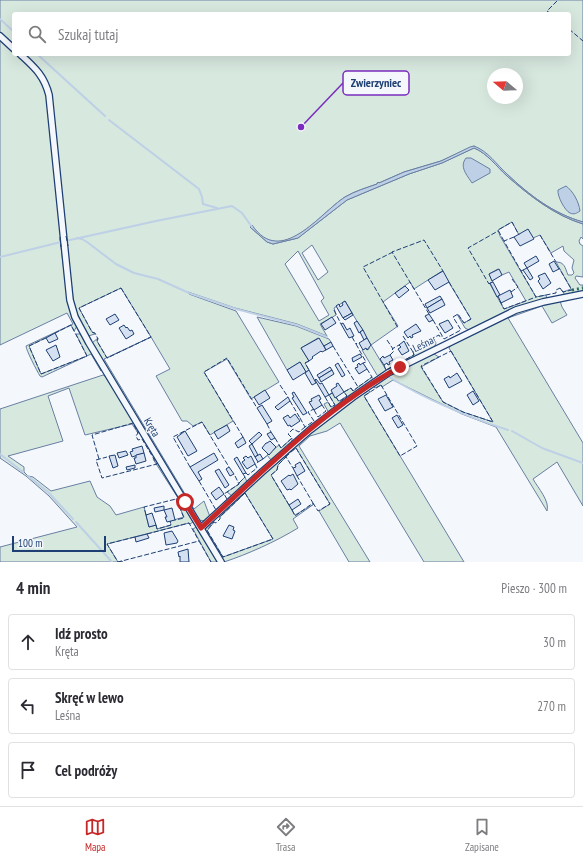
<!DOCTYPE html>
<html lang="pl">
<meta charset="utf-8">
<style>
:root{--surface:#fff;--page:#f7f7f7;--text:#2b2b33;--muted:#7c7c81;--line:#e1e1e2;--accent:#c62828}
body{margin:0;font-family:"PT Sans Narrow",sans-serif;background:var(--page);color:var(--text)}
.compass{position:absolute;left:487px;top:68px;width:36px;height:36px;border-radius:50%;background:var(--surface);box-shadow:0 4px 16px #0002;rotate:289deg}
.scale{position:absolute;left:12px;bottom:10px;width:94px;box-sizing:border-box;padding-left:4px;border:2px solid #1d3f73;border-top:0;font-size:11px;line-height:14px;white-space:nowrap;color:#1d3f73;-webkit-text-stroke:3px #f4f7fb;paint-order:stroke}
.stop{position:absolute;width:12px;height:12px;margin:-9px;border:3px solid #c62828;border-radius:50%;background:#fff}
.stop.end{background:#c62828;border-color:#fff;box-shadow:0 1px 4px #0008}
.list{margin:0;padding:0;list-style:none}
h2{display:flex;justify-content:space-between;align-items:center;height:52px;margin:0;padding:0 16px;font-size:17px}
h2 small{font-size:13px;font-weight:400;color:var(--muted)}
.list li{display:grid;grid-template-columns:26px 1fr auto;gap:12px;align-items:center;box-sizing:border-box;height:56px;margin:0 8px 8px;padding:0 8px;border:1px solid var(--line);border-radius:4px}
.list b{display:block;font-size:15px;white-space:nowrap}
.list p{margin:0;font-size:13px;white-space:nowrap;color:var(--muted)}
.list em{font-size:13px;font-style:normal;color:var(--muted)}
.icon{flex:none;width:22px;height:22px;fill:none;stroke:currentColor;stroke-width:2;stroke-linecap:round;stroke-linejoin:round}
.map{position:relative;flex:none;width:583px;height:562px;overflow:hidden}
.search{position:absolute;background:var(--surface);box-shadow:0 4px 16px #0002;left:12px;right:12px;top:12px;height:44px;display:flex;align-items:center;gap:10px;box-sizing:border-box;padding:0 14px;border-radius:4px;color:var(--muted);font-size:15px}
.sheet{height:244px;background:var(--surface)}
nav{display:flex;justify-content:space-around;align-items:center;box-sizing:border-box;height:56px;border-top:1px solid var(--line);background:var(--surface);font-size:11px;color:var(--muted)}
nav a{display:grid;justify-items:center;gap:2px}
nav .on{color:var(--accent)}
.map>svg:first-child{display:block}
.green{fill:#d7e8df;stroke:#687fa3;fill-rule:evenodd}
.water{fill:#bed0e5;stroke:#687fa3}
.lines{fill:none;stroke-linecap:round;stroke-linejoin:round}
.stream{stroke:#bed0e5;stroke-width:2}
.building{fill:#d5e0f0;stroke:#1d3f73}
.street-casing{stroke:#1d3f73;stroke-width:8}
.street{stroke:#f4f7fb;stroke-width:5.5}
.hedge{stroke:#2c6c60;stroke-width:3;stroke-dasharray:2 3;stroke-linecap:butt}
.fence{stroke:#1d3f73;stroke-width:1;stroke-dasharray:5 2;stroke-linecap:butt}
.route{stroke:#c62828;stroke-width:5}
.labels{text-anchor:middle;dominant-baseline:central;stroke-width:3;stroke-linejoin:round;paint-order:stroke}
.street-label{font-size:11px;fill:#1d3f73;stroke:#f4f7fb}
.leader{fill:none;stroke:#7b2cbf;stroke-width:1.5}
.callout-dot{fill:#7b2cbf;stroke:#f4f7fb;stroke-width:1.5}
.callout{fill:#f4f7fb;stroke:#7b2cbf;stroke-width:1.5}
.callout-label{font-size:12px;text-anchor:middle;font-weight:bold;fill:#1d3f73}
</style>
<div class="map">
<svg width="583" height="562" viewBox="0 0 583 562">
<rect width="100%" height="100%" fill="#f4f7fb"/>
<g class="green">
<path d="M0 0H583V222C554 214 529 195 507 174 496 164 487 154 474 146L441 161 404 172 379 183 378 182 377 184C366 188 355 191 345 197 320 213 282 268 252 226L250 227 267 242 273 244 298 238 347 200 409 174 442 163 474 148C487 153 497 167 507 176 530 196 554 215 583 224V239L581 237 579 241 580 244 583 246V277L576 276 575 278 580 285H583V292L565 295 560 288 563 292 571 289 556 262C565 262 565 268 568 275H572L574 273 572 268 574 260 564 251 563 246 551 253 540 235 533 238 519 235 512 222 498 230 500 236 536 297 546 295 547 299 511 310 469 330 465 328 457 314 464 323 471 319 442 271 414 289 410 282 383 302 398 326 371 345 345 301 334 308 336 315 320 324 327 336 297 324 235 308 188 292 189 294 236 311 279 382 251 399 227 359 204 372 233 421 210 435 202 422 193 426 187 421H182L156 376 170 369 151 337 104 359 194 509 204 501 210 517 205 521 199 520 92 343 98 338 97 341 107 358 151 337 121 288 79 308 92 332 95 334 88 336 74 307 66 237 60 239 67 295 77 326 74 331 71 325 29 346 41 374 87 356 76 334H82L101 368V371L91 354 42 377 40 376C37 371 26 350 26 346L73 324 67 313 0 345ZM14 14H569V54H14ZM493 74H517V98H493ZM312 245 328 272 318 280 302 253ZM298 251 324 298 321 301 329 315 319 321 285 264ZM498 269 502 275 509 272 526 301 504 309 490 284 493 282 489 274Z"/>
<path d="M560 301 562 307 567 315 552 323 542 306 508 318 583 443V506L557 462 533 479C538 488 550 501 547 511L496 427 462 414 393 380 382 387 381 385 375 388 373 386C386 378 421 355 434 354L439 357 421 367 443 402 463 412 493 422 449 348 451 345 488 325 526 309Z"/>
<polygon points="257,317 296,326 329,339 331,342 324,346 318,338 301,348 309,361 305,363 309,370 306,372 300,362 287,370"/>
<polygon points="433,338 436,343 434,348 379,377 377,375 362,350 366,348 367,350 369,349 369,347 371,345 386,370 414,355 413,352 434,340"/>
<polygon points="103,375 105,376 140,432 138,433 132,424 85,435 69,388 48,396 63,441 8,456 24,467 24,472 28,476 33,477 51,491 90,481 97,497 110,506 116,515 144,507 149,527 156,525 157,529 171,525 170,521 184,517 176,499 178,498 153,459 155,457 193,522 190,524 189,523 107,544 118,562 122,561 123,562 0,562 0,547 77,527 49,496 26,476 0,458 0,409"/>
<polygon points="372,377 373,380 329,413 324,404 328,402 331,407 335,405 329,395 332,393 339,401 347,396 344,392 351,388 353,391"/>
<polygon points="368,390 370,392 364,396 464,562 424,562 340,423 327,431 310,436 299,446 370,562 349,562 319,511 330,504 296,448 293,450 293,447 340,409"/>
<polygon points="292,438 292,442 271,460 267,455 279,445 281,448"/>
<path d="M286 453 289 454 278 465 277 470 271 475 295 515 314 504 293 519 298 528C275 542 248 554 224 562L206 534C204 528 208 525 212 522H214L207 531 223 557 273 539 245 493 220 517 219 516Z"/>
<polygon points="245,477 247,482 232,496 227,492 239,484 239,483"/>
<polygon points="196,527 218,562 211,562 193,529"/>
</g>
<g class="water">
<path d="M474 146C488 151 497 165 507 174 529 195 554 214 583 222V224C554 215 530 196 507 176 497 167 487 153 474 148L442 163 409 174 347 200 298 238 273 244 267 242 250 227 252 225C281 268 320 213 345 197 355 191 366 188 377 184L378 182 379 183 404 172 441 161 470 147Z"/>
<path d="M466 158H471L490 169V173L472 183C467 175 459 167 466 158Z"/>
<path d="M566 186C573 191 579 202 580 211 577 213 574 215 570 213 565 211 557 196 558 190Z"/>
</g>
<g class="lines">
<g class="stream">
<polyline points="0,19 14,32"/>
<polyline points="37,54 105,116"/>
<polyline points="109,120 199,189 202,197 203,204 217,208"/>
<polyline points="77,238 82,239 87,242 116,264 134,273 158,279 189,293 236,309 297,325 327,337"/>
<polyline points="0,257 61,242 156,221 232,206 242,213 252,227"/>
<polyline points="378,376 385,371"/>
<path d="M389 377C425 399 468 417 508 430"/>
<polyline points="360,388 373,379"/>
<polyline points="512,431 542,448 583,463"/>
<polyline points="0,454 23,472"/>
<polyline points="28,476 48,492 73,519"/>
<polyline points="76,522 112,562"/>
</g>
</g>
<g class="building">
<polygon points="528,229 534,239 520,246 514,237"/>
<polygon points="536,256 539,261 527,268 524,263"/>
<polygon points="554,261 559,269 553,272 549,264"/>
<polygon points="527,268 533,278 530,280 523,270"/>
<polygon points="499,269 502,275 492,281 489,274"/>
<polygon points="443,271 449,282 435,290 428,280"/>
<polygon points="545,273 551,283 543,289 538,281 540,279 538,276"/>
<polygon points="493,282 500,295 497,297 490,283"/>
<polygon points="405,286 409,290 399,298 395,293"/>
<polygon points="510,290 513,297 501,303 498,296"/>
<polygon points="440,296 442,299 427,308 425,304"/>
<polygon points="442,299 445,305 430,313 427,308"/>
<polygon points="345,301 352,313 343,318 336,306 339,304 340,307 343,305 342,303"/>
<polygon points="352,313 353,315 345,320 343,318"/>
<polygon points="115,314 119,320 110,325 106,319"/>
<polygon points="429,314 433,320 429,322 425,316"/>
<polygon points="332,317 336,323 325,330 321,324"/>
<polygon points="448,320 453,328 445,333 439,324"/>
<polygon points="357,321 363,330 359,333 354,323"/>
<polygon points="343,323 347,330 350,328 354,336 349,338 341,324"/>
<polygon points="416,324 421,331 412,335 413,337 411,338 410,336 408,338 404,332"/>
<polygon points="124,325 126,328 127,327 130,331 132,330 134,334 126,339 119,328"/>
<polygon points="363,330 367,338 364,340 360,332"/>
<polygon points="55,333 58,339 49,343 46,338"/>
<polygon points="319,338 326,350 322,352 321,351 312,357 313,358 309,361 301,348"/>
<polygon points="367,338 371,345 367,350 366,348 363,350 359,343"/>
<polygon points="404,341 409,351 402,355 398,349 401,347 399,345"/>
<polygon points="331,342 333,346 326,350 324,346"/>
<polygon points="56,345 60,357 53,361 46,350"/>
<polygon points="360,354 362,357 353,362 352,358"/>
<polygon points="390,355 393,360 389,362 390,364 388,365 387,363 384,365 380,359 383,356 384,358"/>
<polygon points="300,362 306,372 293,380 287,370"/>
<polygon points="338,363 345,375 342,377 335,365"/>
<polygon points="359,363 360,365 363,363 367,369 359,374 355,368 358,367 357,365"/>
<polygon points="330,367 332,370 319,378 317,375"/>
<polygon points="309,370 316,383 312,385 305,373"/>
<polygon points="332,370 334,374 321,382 319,378"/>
<polygon points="457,373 462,381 449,388 444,379 449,376 450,378"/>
<polygon points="316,379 320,384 322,383 329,395 325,397 315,380"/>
<polygon points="338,383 344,392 335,398 331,390 337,386 336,384"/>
<polygon points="265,390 270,398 259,405 254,397"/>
<polygon points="473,391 479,401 473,405 467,395"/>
<polygon points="294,392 307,413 303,415 292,398 294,397 292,393"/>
<polygon points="319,395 321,399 319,400 322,405 314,410 309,402 312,401 311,399"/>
<polygon points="386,395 393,407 385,411 378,399"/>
<polygon points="288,397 290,401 278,410 275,407"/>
<polygon points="262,405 272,421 267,424 257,408"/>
<polygon points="295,414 300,421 291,427 290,425 288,426 283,418 288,415 290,418"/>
<polygon points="397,415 403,425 398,428 392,418"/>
<polygon points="227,425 230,431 218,439 214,432"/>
<polygon points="185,431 197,451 188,456 177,437"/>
<polygon points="259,432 262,435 252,444 249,441"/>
<polygon points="271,432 275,438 271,440 267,434"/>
<polygon points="243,437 246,443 238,448 235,443"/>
<polygon points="270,441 276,447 269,455 262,448 266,443 267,443"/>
<polygon points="252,444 258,455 255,457 249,446"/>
<polygon points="142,446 144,453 132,457 130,452 133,451 132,449"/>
<polygon points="126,451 128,455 119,458 117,453"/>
<polygon points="144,453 146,461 136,464 134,458 136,458 136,455"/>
<polygon points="214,453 218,460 198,472 202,479 199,481 190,467"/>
<polygon points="260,454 263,459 258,462 255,457"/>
<polygon points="115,455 118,466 113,468 109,456"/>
<polygon points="246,456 248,458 251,456 255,464 247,469 242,462 245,460 243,458"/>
<polygon points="237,457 246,473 243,474 234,459"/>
<polygon points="300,462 305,471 297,476 293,468 296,467 295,465"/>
<polygon points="135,465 135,468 127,470 126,467"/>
<polygon points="229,467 234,474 230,476 226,469"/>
<polygon points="219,469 229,485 225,488 215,471"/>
<polygon points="293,474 298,484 291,490 290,489 287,490 281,481 289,475 290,476"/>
<polygon points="219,487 224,494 216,500 211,493"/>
<polygon points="298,499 301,504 292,510 289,505"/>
<polygon points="164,506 164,510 155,512 154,508"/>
<polygon points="172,508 175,520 167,522 165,517 167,517 164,510"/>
<polygon points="152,513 156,525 149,527 146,515"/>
<polygon points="229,525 234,527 233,530 235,531 232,539 223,536"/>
<polygon points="172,531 178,541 177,543 166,545 164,533"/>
<polygon points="147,534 149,538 136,542 135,537"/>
<polygon points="188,549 189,562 180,562 180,556 179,557 178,552"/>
</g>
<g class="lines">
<g class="street-casing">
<g id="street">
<polyline points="0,36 14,49"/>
<path d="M20 54C34 67 44 75 49 95L70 300 75 317 89 343 221 562"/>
<polyline points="201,528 262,472 310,430 353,397 388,373 516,310 543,302 583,294"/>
</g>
</g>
<use href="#street" class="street"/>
<polyline class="hedge" points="572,290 583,288"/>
<g class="fence">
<polyline points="551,14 547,11 558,0"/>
<polyline points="569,29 583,41"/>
<polyline points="540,235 556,262"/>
<polyline points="66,236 68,246"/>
<polyline points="60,237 61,247"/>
<polyline points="514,237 504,241 521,271"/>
<polyline points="504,241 498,230 512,222 519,235"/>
<polyline points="393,252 363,267 398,328"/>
<polyline points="523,270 521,271 536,297 556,293 556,290 560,288 563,292 572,290 559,268"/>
<polyline points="490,283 489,284 468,248 498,231"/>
<polygon points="121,288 151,337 107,358 97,341 98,339 95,333 92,332 79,308"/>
<polyline points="511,292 518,287 512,279"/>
<polyline points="500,301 504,309 536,297"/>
<polyline points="334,310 341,324"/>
<polyline points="429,314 392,252 424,240 443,271"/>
<polyline points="433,320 444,339 461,330 453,317 458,314 464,323 471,319 449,282"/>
<polyline points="403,336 413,352 434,340 433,338 439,335 440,337 442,336"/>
<polyline points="352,337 356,344 357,343"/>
<polyline points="46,338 29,346 41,374 87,356 71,325 55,333"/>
<polyline points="387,340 393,349"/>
<polyline points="356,344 366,362 363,363"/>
<polyline points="333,346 358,387 372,377 367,369"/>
<polygon points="451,351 493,422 463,412 443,402 421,366"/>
<polyline points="390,355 394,351 392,349 399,345"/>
<polyline points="309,361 305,363 309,370"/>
<polyline points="384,365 386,370 414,355 413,352"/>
<polyline points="280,385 288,397"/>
<polygon points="381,385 417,446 400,456 364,396"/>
<polyline points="325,397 331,407 335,405 329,395 332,393"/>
<polyline points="336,397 339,402 347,396 344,392 351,388 353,391 358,387"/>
<polyline points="290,401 300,418 301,417"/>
<polyline points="314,410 318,417 326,411 322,405"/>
<polyline points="300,418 305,427 314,421 308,412 314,409"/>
<polyline points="267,424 271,432"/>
<polyline points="243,437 204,372 227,358 257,408"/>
<polyline points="275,438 281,448 292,438 288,434 293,429 299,432 305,427"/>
<polyline points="286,457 286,456 296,448 330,504 318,511 313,503"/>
<polyline points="99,459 92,435 133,423 138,433 136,436 138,440 142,439 157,464 102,478 96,460 107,457"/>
<polyline points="263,459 269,454"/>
<polyline points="190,467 173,437 202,422 229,467"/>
<polyline points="246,473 248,475 257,468 255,464 258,462"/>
<polyline points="199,481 216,510 227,499 224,494 239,484 234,474"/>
<polyline points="239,483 245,477 243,474"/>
<polygon points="245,493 273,539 223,557 207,530 214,522 216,523 220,519 220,517"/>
<polyline points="289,505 271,475 277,470 278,465 286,457 293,468"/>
<polyline points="292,510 295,516 313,503 297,476"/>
<polyline points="146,515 144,507 176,499 184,518 175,520"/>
<polyline points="156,525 157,529 171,525 170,521"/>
<polyline points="147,534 189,523 199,541"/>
<polyline points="135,537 107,544 118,562 199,541 211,562"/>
</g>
</g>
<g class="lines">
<path class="route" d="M185 502 201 528C263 471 325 408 400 367"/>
</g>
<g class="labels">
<g class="street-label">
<text transform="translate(423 344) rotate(-26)">Leśna</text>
<text transform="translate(152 427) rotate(59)">Kręta</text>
</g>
</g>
<path class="leader" d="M301 127L343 83"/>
<circle class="callout-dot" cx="301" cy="127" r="4"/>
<rect class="callout" x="343" y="71" width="66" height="24" rx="4"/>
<g class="callout-label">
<text x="376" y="87">Zwierzyniec</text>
</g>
</svg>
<svg class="compass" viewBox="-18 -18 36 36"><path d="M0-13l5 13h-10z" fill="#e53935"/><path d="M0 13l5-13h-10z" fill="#7c7c81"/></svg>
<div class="scale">100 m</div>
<div class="stop" style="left:185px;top:502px"></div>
<div class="stop end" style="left:400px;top:367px"></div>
<div class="search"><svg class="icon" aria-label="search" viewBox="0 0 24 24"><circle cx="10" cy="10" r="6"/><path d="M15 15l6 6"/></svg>Szukaj tutaj</div>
</div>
<section class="sheet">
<h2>4 min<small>Pieszo · 300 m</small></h2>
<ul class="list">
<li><svg class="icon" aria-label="ahead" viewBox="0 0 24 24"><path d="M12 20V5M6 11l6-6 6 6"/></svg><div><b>Idź prosto</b><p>Kręta</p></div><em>30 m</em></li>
<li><svg class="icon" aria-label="left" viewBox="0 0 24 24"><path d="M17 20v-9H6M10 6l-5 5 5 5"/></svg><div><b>Skręć w lewo</b><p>Leśna</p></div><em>270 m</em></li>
<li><svg class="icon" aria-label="arrive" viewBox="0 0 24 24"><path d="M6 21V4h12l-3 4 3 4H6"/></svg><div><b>Cel podróży</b></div></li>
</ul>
</section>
<nav>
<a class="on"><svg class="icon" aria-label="map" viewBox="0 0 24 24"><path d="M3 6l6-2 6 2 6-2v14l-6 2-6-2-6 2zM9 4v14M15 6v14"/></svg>Mapa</a>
<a><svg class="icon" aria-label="directions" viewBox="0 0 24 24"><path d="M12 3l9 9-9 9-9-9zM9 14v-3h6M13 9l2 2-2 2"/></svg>Trasa</a>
<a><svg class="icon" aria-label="saved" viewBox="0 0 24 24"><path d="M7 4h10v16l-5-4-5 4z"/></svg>Zapisane</a>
</nav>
